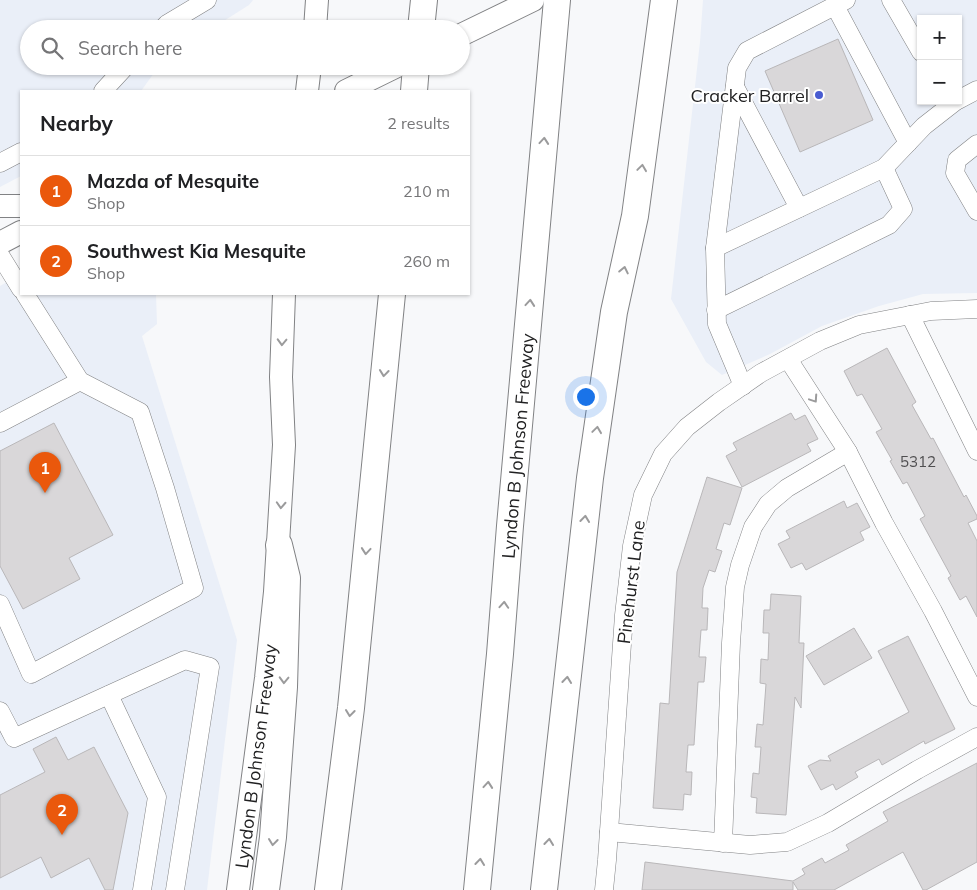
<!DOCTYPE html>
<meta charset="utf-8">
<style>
:root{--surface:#fff;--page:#f6f6f6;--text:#202124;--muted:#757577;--line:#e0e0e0;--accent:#ea580c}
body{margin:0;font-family:Mulish,sans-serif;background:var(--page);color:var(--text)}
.controls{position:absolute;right:15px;top:15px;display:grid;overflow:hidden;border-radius:0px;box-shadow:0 1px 4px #0004}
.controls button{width:45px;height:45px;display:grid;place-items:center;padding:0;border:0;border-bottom:1px solid var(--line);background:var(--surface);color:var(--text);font:25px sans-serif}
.you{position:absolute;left:585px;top:396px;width:18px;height:18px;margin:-12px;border:4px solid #fff;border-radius:50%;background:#1a73e8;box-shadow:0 0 0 8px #1a73e833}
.badge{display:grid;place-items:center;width:32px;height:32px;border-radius:50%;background:var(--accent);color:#fff;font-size:16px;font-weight:700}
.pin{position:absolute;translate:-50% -41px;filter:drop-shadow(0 1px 2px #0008)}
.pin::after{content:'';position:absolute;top:26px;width:18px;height:15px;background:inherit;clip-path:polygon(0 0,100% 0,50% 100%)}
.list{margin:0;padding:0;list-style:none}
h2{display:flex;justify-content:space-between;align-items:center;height:65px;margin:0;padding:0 20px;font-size:21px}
h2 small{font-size:16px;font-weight:400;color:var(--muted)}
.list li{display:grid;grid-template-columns:32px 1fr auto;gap:15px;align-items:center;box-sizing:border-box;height:70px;padding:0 20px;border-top:1px solid var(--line)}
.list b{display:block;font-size:19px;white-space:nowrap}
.list p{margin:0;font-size:16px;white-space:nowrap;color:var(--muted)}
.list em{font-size:16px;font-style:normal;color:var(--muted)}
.icon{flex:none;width:28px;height:28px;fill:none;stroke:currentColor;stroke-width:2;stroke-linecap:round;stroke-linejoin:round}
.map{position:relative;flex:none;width:977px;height:890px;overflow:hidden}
.search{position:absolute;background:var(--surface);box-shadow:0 1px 4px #0004;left:20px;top:20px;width:450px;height:55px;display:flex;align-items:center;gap:12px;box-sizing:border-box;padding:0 18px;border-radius:28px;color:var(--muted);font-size:19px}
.panel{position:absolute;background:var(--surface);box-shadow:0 1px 4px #0004;left:20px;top:90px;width:450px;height:205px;border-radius:0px}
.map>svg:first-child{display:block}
.built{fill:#eaeff8;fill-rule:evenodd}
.building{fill:#d9d7d9;stroke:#b9b7b9}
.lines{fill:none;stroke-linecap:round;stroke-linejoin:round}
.minor-casing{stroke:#818284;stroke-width:19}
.major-casing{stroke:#818284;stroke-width:24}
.highway-casing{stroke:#818284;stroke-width:28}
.minor{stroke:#fff;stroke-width:18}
.major{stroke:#fff;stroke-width:22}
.highway{stroke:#fff;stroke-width:26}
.oneway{stroke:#9b9b9c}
.poi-dot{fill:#495cd1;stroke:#fff;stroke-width:2}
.labels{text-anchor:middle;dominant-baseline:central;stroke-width:4;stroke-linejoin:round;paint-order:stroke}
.number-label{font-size:15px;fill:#4f4e50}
.poi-label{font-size:18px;fill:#212122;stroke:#fff;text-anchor:end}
.street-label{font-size:18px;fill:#212122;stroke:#fff}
</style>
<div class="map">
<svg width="977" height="890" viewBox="0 0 977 890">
<rect width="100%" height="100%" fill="#f7f8fa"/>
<g class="built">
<polygon points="0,0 253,0 249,5 211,29 29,29 29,66 159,66 141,91 21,91 21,176 0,187"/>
<path d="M703 0H977V293L923 294 879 306 822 326 770 354 722 375 706 362 671 299 700 42ZM921 19H958V101H921Z"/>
<polygon points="21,274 21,294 156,294 157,324 142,336 237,640 207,890 0,890 0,286"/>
</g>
<g class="building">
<polygon points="838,39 873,120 800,152 765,71"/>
<polygon points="887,348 916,402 912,405 931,439 933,438 964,497 966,495 977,516 977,519 968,523 977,541 977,617 966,596 960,600 948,578 951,576 920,519 925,516 907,482 903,484 890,461 892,460 876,432 882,429 862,394 857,396 844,371"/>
<polygon points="791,413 795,420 805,415 818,439 807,444 811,451 742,487 726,456 737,450 733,443"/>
<polygon points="54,423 113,535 69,558 80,579 23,609 0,566 0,451"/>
<polygon points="707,477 742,488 730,525 724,523 716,549 722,551 715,572 709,570 703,588 702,608 708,608 707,630 701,630 699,657 706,657 704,682 698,682 694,745 688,745 686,772 692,772 691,795 684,794 683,810 653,808 660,703 669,704 677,572"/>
<polygon points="844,501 847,508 857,503 870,527 860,532 864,540 806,570 802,563 791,568 778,544 790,538 786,531"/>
<polygon points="771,594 801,596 799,643 804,643 801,708 795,697 786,815 756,813 757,798 751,797 753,773 759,774 761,747 755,747 757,724 763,725 766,684 760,683 761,659 768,660 769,633 763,633 764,610 770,610"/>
<polygon points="854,628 872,658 824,685 806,656"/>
<polygon points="908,636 955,729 925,744 924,741 882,765 879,759 855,772 858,777 836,790 833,784 821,790 808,766 820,760 831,761 828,756 909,712 878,651"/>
<polygon points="56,737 68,760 94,747 128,813 113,890 105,890 89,858 51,878 41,857 0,878 0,795 45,772 33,749"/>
<polygon points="977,763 977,862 926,890 923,890 903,852 834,890 798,890 793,882 793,890 642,890 645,862 793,881 805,874 802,869 822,858 825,863 849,850 846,845 888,821 883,812"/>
</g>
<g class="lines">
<g class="minor-casing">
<g id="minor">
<polyline points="891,0 921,52"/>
<polyline points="835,6 908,143"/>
<polyline points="162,29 167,24 207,0"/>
<polyline points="735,87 799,208"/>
<polyline points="103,91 126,66"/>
<polyline points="958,100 977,90"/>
<polyline points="977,144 957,160 955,173 977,211"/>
<polyline points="0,163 21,152"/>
<polyline points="715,248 884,168 924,126 956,101"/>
<polyline points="0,255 21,289"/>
<polyline points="716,310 889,225 903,209 884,168"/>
<polyline points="910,315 977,451"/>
<polyline points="788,359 848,452 884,523 933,611 977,697"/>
<polyline points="743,386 717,324 715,248 737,68 747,51 846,0"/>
<polyline points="0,423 80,381"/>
<polyline points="0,604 31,674 194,588 165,488 140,412 80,381 25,294"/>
<polyline points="109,695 157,797 142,890"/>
<polyline points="0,711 14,738 185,660 210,667 175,890"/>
<polyline points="609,832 750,845 787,842 828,823 917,770 977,737"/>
<polyline points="723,843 731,643 735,587 740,565 753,527 768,504 787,488 848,452"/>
<polyline points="604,890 607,860 624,615 632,546 643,495 663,454 687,427 719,402 761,373 820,341 859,325 931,311 977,309"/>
</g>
</g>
<g class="major-casing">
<g id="major">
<polyline points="315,29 317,0"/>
<polyline points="461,35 533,0"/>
<polyline points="307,91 310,66"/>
<polyline points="346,91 397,66"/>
<polyline points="0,206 21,206"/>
<polyline points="0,243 21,232"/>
<path id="s1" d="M238 890 266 678 275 592 284 445 281 377 284 294"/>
</g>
</g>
<g class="highway-casing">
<g id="highway">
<polyline points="421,29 424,0"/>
<polyline points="414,91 416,66"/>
<polyline points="266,890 273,837 284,687 287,578 279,545"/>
<polyline points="328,890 351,708 392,294"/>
<path id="s2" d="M477 890 500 654 510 526 557 0"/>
<polyline points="544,890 590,478 614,312 635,216 664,0"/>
</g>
</g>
<use href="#minor" class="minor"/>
<use href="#major" class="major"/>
<use href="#highway" class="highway"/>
</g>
<defs><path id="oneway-chevron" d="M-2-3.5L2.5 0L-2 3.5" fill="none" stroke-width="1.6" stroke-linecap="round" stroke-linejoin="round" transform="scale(1.25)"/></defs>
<g class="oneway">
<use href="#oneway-chevron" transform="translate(544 141) rotate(-85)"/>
<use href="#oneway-chevron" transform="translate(642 168) rotate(-82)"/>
<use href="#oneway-chevron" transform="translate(624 270) rotate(-78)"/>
<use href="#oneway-chevron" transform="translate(530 303) rotate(-85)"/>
<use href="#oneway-chevron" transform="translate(282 342) rotate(92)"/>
<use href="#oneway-chevron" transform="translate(384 373) rotate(96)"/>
<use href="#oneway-chevron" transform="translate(814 399) rotate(56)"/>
<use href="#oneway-chevron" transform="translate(597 430) rotate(-82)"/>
<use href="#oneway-chevron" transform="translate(281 505) rotate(93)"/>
<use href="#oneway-chevron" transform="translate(585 519) rotate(-84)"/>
<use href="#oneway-chevron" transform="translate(366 551) rotate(95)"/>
<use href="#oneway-chevron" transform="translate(504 605) rotate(-86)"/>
<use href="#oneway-chevron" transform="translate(284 680) rotate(92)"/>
<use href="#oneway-chevron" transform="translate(567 680) rotate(-84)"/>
<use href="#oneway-chevron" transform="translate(350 713) rotate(97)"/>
<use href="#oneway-chevron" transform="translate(488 785) rotate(-85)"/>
<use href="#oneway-chevron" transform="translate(273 842) rotate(97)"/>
<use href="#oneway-chevron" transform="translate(549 842) rotate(-84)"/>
<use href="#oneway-chevron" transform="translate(480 862) rotate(-84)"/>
</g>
<circle class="poi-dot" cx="819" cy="95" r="5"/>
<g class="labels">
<g class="number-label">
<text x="918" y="461">5312</text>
</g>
<g class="poi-label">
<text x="809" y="95">Cracker Barrel</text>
</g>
<g class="street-label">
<text stroke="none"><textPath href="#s2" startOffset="446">Lyndon B Johnson Freeway</textPath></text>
<text transform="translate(631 582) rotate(-83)">Pinehurst Lane</text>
<text stroke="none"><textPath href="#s1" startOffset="135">Lyndon B Johnson Freeway</textPath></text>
</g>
</g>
</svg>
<div class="controls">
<button>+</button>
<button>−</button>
</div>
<div class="you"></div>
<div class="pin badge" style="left:45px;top:493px">1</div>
<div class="pin badge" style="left:62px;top:835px">2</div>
<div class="search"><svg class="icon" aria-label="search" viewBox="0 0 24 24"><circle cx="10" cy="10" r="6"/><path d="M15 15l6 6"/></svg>Search here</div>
<section class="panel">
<h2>Nearby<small>2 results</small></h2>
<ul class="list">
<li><span class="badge">1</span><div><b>Mazda of Mesquite</b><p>Shop</p></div><em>210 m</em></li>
<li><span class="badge">2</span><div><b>Southwest Kia Mesquite</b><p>Shop</p></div><em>260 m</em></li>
</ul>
</section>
</div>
